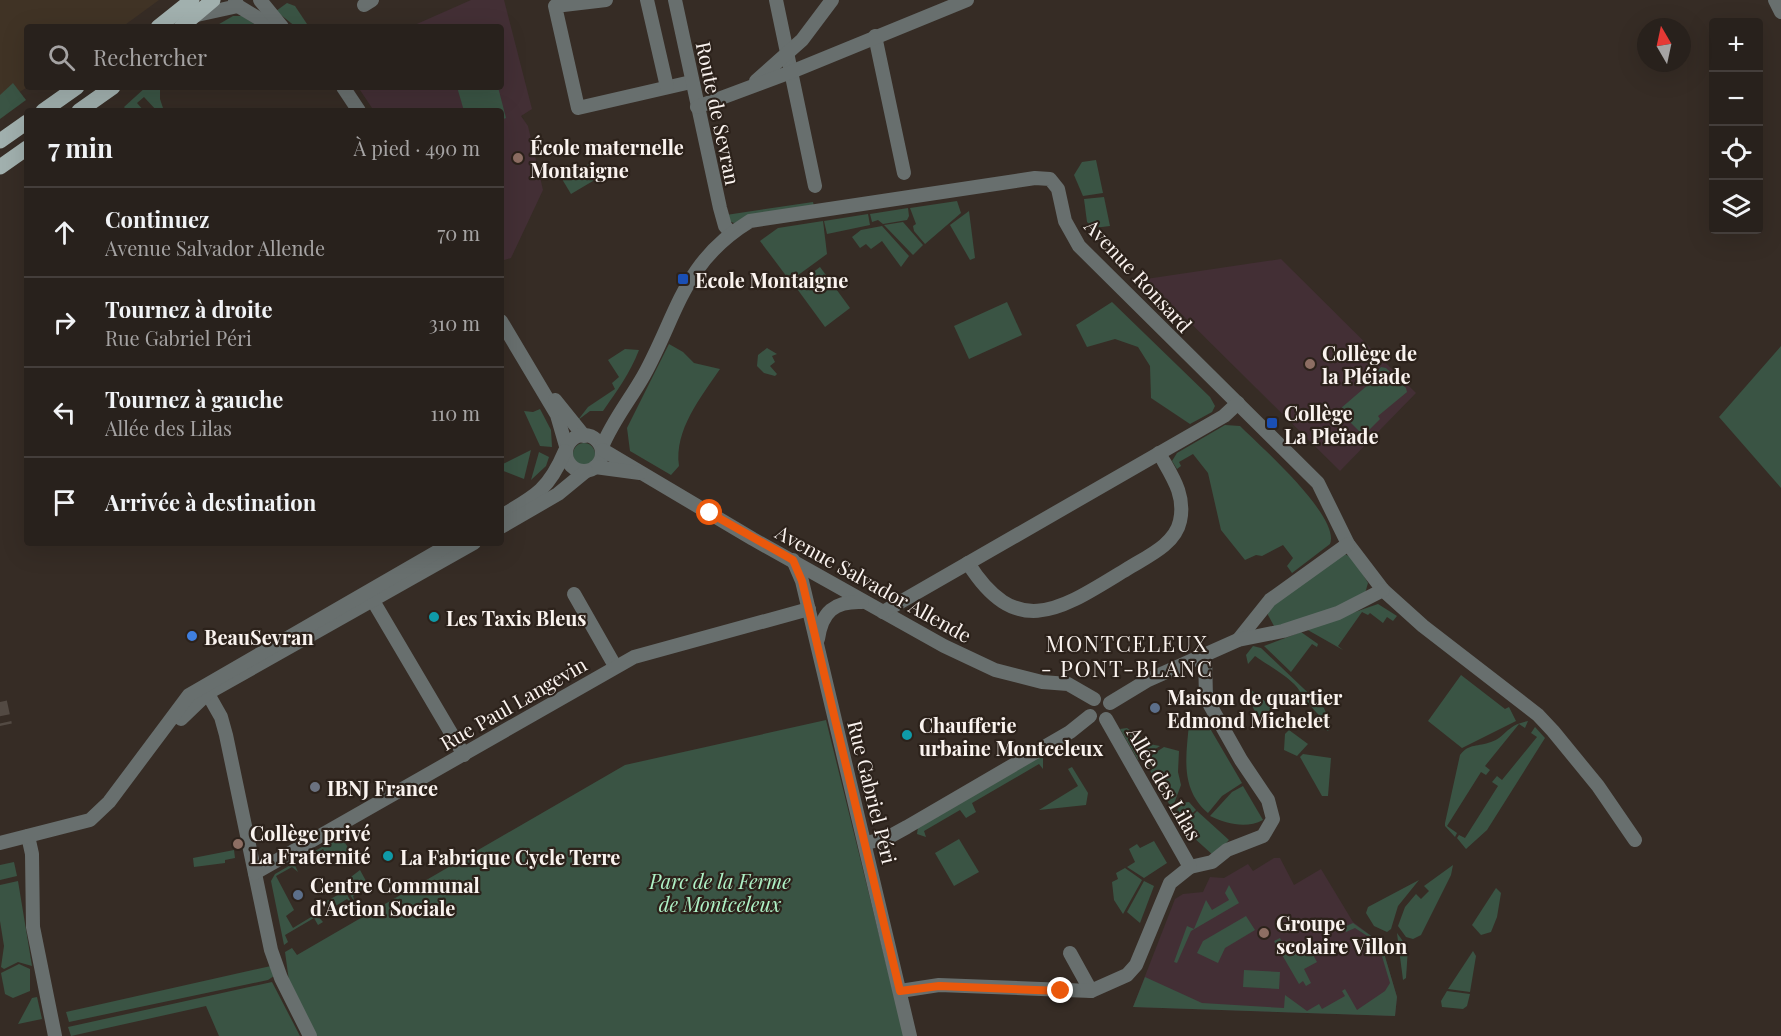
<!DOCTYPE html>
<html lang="fr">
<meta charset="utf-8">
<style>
:root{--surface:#28211c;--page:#342e29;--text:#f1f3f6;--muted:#a5a3a3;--line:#443e3b}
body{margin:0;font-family:"Playfair Display",serif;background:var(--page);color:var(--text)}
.controls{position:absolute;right:18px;top:18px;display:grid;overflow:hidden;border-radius:6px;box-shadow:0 6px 24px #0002}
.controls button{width:54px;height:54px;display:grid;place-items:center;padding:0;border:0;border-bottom:2px solid var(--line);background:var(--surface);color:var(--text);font:30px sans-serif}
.compass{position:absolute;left:1637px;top:18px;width:54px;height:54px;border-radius:50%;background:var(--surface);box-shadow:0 6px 24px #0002;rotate:351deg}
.stop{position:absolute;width:18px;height:18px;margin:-14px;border:4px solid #ea580c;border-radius:50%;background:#fff}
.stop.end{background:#ea580c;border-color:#fff;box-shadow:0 2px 6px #0008}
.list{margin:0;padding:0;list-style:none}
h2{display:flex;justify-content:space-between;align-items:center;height:78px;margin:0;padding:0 24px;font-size:26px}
h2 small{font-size:20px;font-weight:400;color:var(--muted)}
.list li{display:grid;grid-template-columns:39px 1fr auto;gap:18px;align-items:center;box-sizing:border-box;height:90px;padding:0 24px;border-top:2px solid var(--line)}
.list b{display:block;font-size:22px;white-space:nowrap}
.list p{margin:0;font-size:20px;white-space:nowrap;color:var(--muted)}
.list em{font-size:20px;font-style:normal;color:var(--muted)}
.icon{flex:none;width:33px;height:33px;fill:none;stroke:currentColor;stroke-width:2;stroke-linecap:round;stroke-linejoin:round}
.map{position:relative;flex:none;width:1781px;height:1036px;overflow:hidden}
.search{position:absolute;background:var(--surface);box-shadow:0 6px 24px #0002;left:24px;top:24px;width:480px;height:66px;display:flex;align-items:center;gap:15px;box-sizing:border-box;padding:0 21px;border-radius:6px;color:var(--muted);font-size:22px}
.panel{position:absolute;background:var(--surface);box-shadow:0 6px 24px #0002;left:24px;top:108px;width:480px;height:438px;border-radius:6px}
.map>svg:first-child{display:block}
.education{fill:#432f35}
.medical{fill:#403325}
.green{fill:#3a5444}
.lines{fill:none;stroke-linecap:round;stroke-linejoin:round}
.minor-tunnel{stroke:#534a43;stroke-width:14;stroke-dasharray:14 7;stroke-linecap:butt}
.minor{stroke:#686f6e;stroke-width:14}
.major{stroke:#a1b0ae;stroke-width:15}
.route{stroke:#ea580c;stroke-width:8}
.education-dot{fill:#8d6e63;stroke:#2c221b;stroke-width:2}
.transit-dot{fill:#1a4fb4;stroke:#2c221b;stroke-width:2}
.culture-dot{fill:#0f9aa8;stroke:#2c221b;stroke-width:2}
.shop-dot{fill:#3f7fe0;stroke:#2c221b;stroke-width:2}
.service-dot{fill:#5c6f8a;stroke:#2c221b;stroke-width:2}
.worship-dot{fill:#6b7280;stroke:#2c221b;stroke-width:2}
.labels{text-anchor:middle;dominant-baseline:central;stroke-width:4.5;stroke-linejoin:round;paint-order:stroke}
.street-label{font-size:20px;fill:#faf3ef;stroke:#2c221b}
.poi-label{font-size:20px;font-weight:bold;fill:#faf3ef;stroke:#2c221b;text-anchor:start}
.park-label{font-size:20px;font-style:italic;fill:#aff2c6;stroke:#2c221b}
.quarter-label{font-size:22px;letter-spacing:1.5px;fill:#faf3ef;stroke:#2c221b}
</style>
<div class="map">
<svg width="1781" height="1036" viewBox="0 0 1781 1036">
<rect width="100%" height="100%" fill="#362c25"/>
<g class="education">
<polygon points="471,0 504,0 532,109 521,116 528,126 543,190 511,258 501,261 501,111 374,111 358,87 501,87 501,27 410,27"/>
<polygon points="1281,259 1416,393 1340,471 1146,279"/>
<polygon points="1274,858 1280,858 1294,885 1321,869 1353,922 1381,943 1397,997 1395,1016 1133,1007 1175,899 1183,894 1203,892 1210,877 1224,878 1248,864 1253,871"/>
</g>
<polygon class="medical" points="0,0 159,0 122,27 27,27 28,87 0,103"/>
<g class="green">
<polygon points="287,3 295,6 309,27 296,27 276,11"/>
<polygon points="233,16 242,16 259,27 214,27"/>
<polygon points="13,83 26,100 0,119 0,95"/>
<polygon points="146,87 160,87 160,99 164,111 157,111 144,97 137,103 144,111 127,111 124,107"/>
<polygon points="457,87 498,87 506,118 501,120 501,111 464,111"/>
<polygon points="1096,160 1103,193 1083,196 1074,175 1082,162"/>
<polygon points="589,164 598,178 571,194 562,179"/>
<polygon points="1104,197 1110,226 1094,228 1087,222 1084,199"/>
<polygon points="957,201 961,213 925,244 914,231 913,226 916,224 910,208"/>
<polygon points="813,202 814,206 734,223 729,221 726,215"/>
<polygon points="908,208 909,216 907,220 883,224 878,220 872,222 870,214"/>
<polygon points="969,211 975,258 970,260 950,225"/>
<polygon points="868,214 870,225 827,234 824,221"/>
<polygon points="823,221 827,254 790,281 760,241 778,228"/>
<polygon points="903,222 923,245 913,255 884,225"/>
<polygon points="882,226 909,256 901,267 882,241 871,249 866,244 860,248 852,237 861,230"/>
<polygon points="820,267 850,308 825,327 795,286"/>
<polygon points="1007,302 1022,335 969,359 954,326"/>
<polygon points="1112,302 1210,397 1215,406 1212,412 1190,424 1151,398 1150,366 1138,347 1115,339 1087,347 1076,325"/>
<path d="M669 344 683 352 694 363 720 369C701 397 674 430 679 466L671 475 630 451 627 428Z"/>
<polygon points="1781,346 1781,488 1719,417"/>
<polygon points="767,348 777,354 772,356 775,362 770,366 777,374 775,376 764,373 757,366 758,355"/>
<path d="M625 349 639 350C630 373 617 391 603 411H590L578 420 588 407 615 389 612 383 619 377 608 360Z"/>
<polygon points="1381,367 1386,368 1406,388 1407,392 1378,416 1380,419 1366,433 1361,433 1341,413 1340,409 1369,384 1367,382"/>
<polygon points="540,409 551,430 552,447 540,446 524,411 533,412"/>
<path d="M1225 425 1240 426C1259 445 1341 517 1330 544L1292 573 1287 566 1293 558 1283 545 1262 556 1256 555 1245 560 1221 530 1208 473 1193 454 1179 462 1181 466 1177 469 1172 461 1177 453Z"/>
<circle cx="584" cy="454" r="11"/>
<polygon points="531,450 524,479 501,470 501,465"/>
<polygon points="539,452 549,457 546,466 531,480"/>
<polygon points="1345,554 1354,559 1368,583 1364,597 1285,628 1274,626 1268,615 1268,608"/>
<polygon points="1378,604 1397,616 1393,621 1387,617 1383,623 1370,613 1368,615 1362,612 1338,646 1343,650 1306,629"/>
<polygon points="1301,632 1318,644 1317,647 1312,644 1291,672 1264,646"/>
<path d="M1253 646 1261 648 1324 708 1331 726 1328 731 1323 728 1327 723C1317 714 1304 699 1299 690 1292 678 1264 663 1255 656L1248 664 1246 655Z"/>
<polygon points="1461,675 1505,709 1509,707 1516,721 1462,748 1428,721"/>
<polygon points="1246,689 1250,689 1272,707 1271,726 1267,727 1262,724 1245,693"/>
<polygon points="826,720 904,1036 314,1036 290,988 285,952 292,948 297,955 625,765"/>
<path d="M1528 721 1525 728 1519 724 1485 766 1490 770 1486 775 1481 772 1447 826 1457 833 1455 837 1445 826V823L1460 755C1469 743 1478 747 1491 742 1506 737 1506 725 1528 721Z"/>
<path d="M1189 724 1208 725 1242 783 1222 796 1208 813C1180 789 1186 757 1189 724Z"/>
<polygon points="1535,727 1545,738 1487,830 1466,849 1457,838 1459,835 1465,838 1498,786 1492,782 1497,776 1502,780 1537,737 1531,733"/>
<polygon points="1127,728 1149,744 1160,746 1138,760 1120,729"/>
<polygon points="1289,730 1308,744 1297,756 1284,750 1285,734"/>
<polygon points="1164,747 1179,751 1178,772 1181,785 1172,809 1144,760"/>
<polygon points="1303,754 1331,758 1328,796 1322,796 1300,757"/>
<polygon points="1039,756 1043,757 1043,769 1039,764 972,803 976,812 966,818 960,810 924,831 926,837 917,834 918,827"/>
<polygon points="1072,767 1088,793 1086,805 1039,810 1078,786 1068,769"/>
<path d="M1243 786 1263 820C1246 829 1227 824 1210 816L1232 792Z"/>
<polygon points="1189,802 1196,810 1185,820 1184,825 1197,811 1229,840 1214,856 1182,827 1175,814 1181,803"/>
<polygon points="341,836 350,851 347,857 344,854 330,860 323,849 304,860 306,867 301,859"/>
<polygon points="959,839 979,872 954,886 935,853"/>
<polygon points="1154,841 1167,863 1144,878 1127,867 1135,862 1129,849 1137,844 1140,848"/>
<polygon points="234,850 235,858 225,860 225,863 194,867 193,858"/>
<polygon points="14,862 17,876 0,880 0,865"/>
<polygon points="294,863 298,872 292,867 276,876 294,910 286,916 293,928 316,914 323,922 318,925 314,918 285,935 288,942 284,945 271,881 275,874"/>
<polygon points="1453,865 1451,875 1421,935 1413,939 1406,937 1398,926 1405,907 1416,894 1421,899 1429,891 1424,886"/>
<polygon points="1125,868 1142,880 1123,914 1114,900 1112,882 1118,879 1116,873"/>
<polygon points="360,870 372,892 370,895 365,889 353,896 355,903 343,883"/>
<polygon points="1419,880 1398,906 1391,929 1387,932 1374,926 1366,913 1368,907"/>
<polygon points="18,881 32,966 18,962 4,969 1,967 4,946 0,921 0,885"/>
<polygon points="1144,881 1154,886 1140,923 1127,912"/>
<polygon points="1229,885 1239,903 1191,931 1177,963 1174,962 1187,926 1194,929 1206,900 1212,910 1229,900 1225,893"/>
<polygon points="1496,888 1501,893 1497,917 1491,932 1481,935 1472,925"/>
<polygon points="345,891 353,905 347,899 329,910 331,917 323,903"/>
<polygon points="1246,916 1255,930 1225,948 1218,963 1197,953 1203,941"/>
<polygon points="1353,923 1381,943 1397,997 1395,1016 1133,1007 1145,977 1202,1003 1284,1008 1285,995 1307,1011 1319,1004 1322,1009 1345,996 1342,991 1345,989 1357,1010 1385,991 1390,983 1378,943 1355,928 1346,932 1344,927"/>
<polygon points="1397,933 1408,948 1406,978 1403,980"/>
<polygon points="1280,938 1289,954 1302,946 1304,950 1309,948 1317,962 1304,969 1311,983 1306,986 1303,981 1299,984 1274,941"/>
<polygon points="1473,951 1476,956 1470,992 1448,989"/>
<polygon points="19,964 30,969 30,991 13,998 5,994 1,973"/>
<polygon points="271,966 274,976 268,980 69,1022 66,1012"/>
<polygon points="1244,970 1280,972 1279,989 1243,987"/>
<polygon points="272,982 300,1036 219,1036 206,1006 71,1036 68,1027"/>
<polygon points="1447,991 1470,994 1467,1006 1463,1009 1442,1007 1441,1001"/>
<polygon points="37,997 42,1019 18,1024 32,998"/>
</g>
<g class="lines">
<polyline class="minor-tunnel" points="0,702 5,725"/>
<g class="minor">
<polyline points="235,0 238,6 273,27"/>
<polyline points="260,0 282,27"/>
<polyline points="606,0 555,6 578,108 691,82"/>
<polyline points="647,0 667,87"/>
<polyline points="675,0 720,208 725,226 731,233"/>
<polyline points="776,0 815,186"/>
<polyline points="1775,0 1781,12"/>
<polyline points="364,5 372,0"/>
<polyline points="197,15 238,6"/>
<polyline points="875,36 904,173"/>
<polyline points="756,81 802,40 832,0"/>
<polyline points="343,87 359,111"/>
<polyline points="697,107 791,72 967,0"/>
<polyline points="501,321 557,415 566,446"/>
<polyline points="555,400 584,436"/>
<circle cx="584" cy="453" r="18"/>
<path d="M602 447C613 420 630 400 644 375 678 313 683 262 750 221L1035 178 1050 179 1058 189 1065 221 1079 246 1318 483 1348 544 1383 590 1423 626 1538 715 1553 731 1598 786 1635 840"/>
<polyline points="603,450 753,539 944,646 995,670 1042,682 1068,684 1094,699"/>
<polyline points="595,467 640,473"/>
<path d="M501 516C536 496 549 489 565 451"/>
<polyline points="501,527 558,494 586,471"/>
<polyline points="793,560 802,581 910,1036"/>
<path d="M968 563C1018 643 1064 607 1127 569 1146 557 1175 545 1180 521 1186 494 1171 475 1159 453"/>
<polyline points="369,594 464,755"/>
<polyline points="574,594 615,666"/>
<polyline points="883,612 1224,416 1238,403"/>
<path d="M818 639C822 612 834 601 862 602"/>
<polyline points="1238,640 1270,600 1348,544"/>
<polyline points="204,687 221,717 226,735 271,950 281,978 310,1036"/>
<polyline points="1110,703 1148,680 1238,640 1283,631 1338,613 1383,590"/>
<polyline points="181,719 208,693 474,543"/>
<polyline points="28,836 32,854 33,927 55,1036"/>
<polyline points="0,843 90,820 109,802 189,695 452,543"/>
<polyline points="866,843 887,838 907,827 1070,732 1090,716"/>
<polyline points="1190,867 1212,862 1227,850 1263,836 1273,819 1268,800 1241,760 1206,698 1205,655"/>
<polyline points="255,873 634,657 809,609"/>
<polyline points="1070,953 1091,991"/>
<polyline points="900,991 939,985 1091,991 1127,975 1136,965 1170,883 1190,867 1106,719"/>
</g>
<g class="major">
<polyline points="158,27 192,0"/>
<polyline points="181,27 213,0"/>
<polyline points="43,111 77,87"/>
<polyline points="79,111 113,87"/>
<polyline points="0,141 27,122"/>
<polyline points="0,167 27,148"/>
</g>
</g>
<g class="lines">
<polyline class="route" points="710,513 793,560 802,581 900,991 939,986 1061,991"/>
</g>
<g class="education-dot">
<circle cx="518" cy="158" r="6"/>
<circle cx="1310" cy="364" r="6"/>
<circle cx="238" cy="844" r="6"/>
<circle cx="1264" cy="933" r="6"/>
</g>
<g class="transit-dot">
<rect x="677" y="273" width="12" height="12" rx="3"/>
<rect x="1266" y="417" width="12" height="12" rx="3"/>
</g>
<g class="culture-dot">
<circle cx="434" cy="617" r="6"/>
<circle cx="907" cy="735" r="6"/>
<circle cx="388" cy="856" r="6"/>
</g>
<circle class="shop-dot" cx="192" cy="636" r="6"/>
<g class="service-dot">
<circle cx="1155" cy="708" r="6"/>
<circle cx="298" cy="895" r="6"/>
</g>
<circle class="worship-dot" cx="315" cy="787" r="6"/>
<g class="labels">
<g class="street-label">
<text transform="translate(719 113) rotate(78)">Route de Sevran</text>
<text transform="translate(1139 275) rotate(47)">Avenue Ronsard</text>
<text transform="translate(874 583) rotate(29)">Avenue Salvador Allende</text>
<text transform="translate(513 703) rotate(-30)">Rue Paul Langevin</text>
<text transform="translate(1165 783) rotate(60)">Allée des Lilas</text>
<text transform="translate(873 792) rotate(76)">Rue Gabriel Péri</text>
</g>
<g class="poi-label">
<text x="530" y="146">École maternelle<tspan x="530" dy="23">Montaigne</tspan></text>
<text x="695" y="279">Ecole Montaigne</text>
<text x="1322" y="352">Collège de<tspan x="1322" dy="23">la Pléiade</tspan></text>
<text x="1284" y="412">Collège<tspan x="1284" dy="23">La Pleïade</tspan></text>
<text x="446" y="617">Les Taxis Bleus</text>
<text x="204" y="636">BeauSevran</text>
<text x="1167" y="696">Maison de quartier<tspan x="1167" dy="23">Edmond Michelet</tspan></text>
<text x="919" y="724">Chaufferie<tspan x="919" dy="23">urbaine Montceleux</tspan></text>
<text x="327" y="787">IBNJ France</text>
<text x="250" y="832">Collège privé<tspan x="250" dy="23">La Fraternité</tspan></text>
<text x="400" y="856">La Fabrique Cycle Terre</text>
<text x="310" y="884">Centre Communal<tspan x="310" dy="23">d'Action Sociale</tspan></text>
<text x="1276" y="922">Groupe<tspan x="1276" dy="23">scolaire Villon</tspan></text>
</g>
<g class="park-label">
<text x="720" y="880">Parc de la Ferme<tspan x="720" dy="23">de Montceleux</tspan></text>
</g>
<g class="quarter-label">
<text x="1127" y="643">MONTCELEUX<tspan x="1127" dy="25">- PONT-BLANC</tspan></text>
</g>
</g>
</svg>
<div class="controls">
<button>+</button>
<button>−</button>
<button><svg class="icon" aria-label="locate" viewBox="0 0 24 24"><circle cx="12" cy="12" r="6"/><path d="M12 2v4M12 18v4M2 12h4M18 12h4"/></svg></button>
<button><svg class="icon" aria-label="layers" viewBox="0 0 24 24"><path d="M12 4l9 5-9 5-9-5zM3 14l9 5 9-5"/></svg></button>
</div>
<svg class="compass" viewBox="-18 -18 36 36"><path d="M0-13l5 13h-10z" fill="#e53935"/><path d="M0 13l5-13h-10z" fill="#a5a3a3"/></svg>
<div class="stop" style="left:710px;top:513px"></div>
<div class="stop end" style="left:1061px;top:991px"></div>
<div class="search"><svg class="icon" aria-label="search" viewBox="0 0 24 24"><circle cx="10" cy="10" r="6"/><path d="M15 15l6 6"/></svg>Rechercher</div>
<section class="panel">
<h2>7 min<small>À pied · 490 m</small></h2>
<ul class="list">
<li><svg class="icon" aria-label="ahead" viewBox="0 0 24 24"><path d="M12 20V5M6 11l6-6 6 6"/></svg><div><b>Continuez</b><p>Avenue Salvador Allende</p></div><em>70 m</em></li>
<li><svg class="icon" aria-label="right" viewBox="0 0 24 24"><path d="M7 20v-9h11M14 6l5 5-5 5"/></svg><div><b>Tournez à droite</b><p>Rue Gabriel Péri</p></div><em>310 m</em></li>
<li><svg class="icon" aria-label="left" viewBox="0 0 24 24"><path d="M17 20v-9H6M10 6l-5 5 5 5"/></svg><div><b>Tournez à gauche</b><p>Allée des Lilas</p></div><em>110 m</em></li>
<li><svg class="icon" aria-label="arrive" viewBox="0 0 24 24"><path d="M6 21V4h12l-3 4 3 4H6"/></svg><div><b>Arrivée à destination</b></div></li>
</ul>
</section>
</div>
